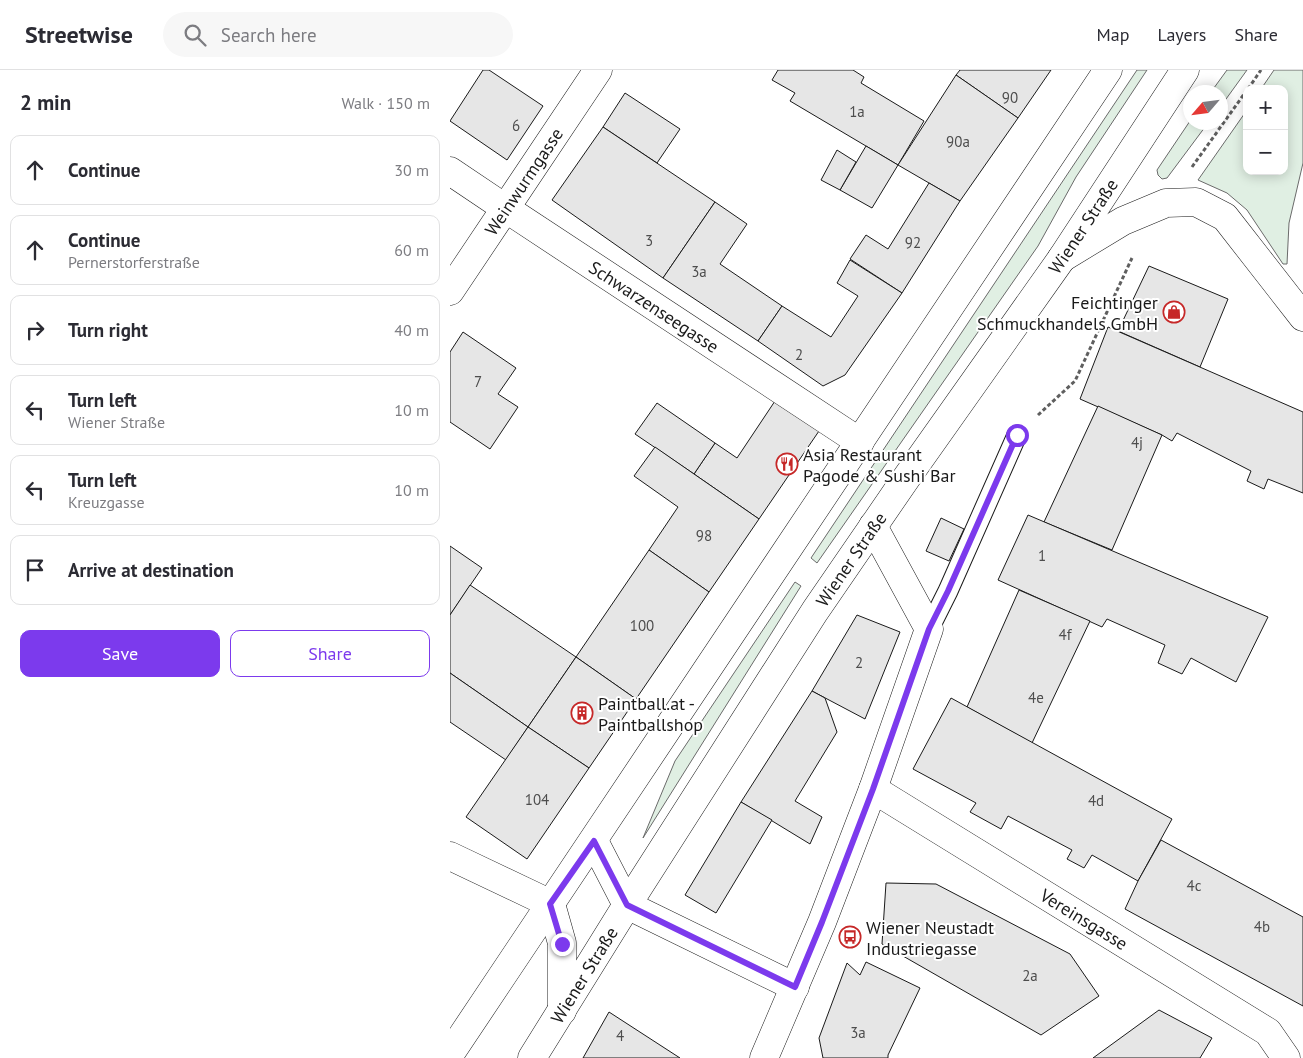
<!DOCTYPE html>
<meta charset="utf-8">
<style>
:root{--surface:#fff;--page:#f7f7f7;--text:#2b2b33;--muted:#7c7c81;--line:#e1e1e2;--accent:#7c3aed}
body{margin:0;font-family:"PT Sans",sans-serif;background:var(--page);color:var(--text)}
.controls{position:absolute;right:15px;top:15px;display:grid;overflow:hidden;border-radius:10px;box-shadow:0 2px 12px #0003}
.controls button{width:45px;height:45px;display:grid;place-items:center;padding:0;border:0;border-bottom:1px solid var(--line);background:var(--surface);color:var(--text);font:25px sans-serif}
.compass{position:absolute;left:733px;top:15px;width:45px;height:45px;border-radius:50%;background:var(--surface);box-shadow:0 2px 12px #0003;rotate:242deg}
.stop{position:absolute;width:15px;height:15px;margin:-11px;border:4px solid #7c3aed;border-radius:50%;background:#fff}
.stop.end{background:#7c3aed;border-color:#fff;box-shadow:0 1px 5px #0008}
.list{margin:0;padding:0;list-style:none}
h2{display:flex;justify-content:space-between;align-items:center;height:65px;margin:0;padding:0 20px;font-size:21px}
h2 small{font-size:16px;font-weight:400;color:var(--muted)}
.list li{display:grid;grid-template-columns:32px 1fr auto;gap:15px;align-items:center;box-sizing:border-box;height:70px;margin:0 10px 10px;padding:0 10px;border:1px solid var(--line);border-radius:10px}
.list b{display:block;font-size:19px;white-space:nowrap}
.list p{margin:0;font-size:16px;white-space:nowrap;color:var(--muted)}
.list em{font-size:16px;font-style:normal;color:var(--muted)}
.actions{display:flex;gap:10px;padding:15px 20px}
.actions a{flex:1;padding:11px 0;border:1px solid var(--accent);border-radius:10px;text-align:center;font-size:18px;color:var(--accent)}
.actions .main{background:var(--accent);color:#fff}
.icon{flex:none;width:28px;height:28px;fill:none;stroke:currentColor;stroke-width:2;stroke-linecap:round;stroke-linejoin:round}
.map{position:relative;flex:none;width:853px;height:988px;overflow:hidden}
header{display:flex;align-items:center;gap:30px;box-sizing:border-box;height:70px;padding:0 25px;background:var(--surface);border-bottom:1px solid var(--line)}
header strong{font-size:24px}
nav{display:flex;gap:28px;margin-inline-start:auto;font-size:18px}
.search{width:350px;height:45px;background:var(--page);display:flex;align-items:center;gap:12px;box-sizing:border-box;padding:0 18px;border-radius:28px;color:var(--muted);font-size:19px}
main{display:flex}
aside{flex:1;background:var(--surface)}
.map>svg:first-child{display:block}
.green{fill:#e0efe3;stroke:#6a6a6a}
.building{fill:#e6e6e6;stroke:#1a1a1a}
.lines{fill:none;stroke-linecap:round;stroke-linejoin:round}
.lane-casing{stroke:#1a1a1a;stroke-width:21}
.street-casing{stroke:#1a1a1a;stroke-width:29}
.secondary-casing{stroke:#1a1a1a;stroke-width:29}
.primary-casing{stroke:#1a1a1a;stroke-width:29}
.path{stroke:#5f5f5f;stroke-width:3;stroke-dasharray:4 2.5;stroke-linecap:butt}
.lane{stroke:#fff;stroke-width:19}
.street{stroke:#fff;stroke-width:28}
.secondary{stroke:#fff;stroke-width:28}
.primary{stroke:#fff;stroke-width:28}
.route{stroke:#7c3aed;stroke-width:6}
.labels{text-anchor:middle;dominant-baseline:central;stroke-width:4;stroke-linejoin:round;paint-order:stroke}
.number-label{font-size:15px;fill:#4d4d4d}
.street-label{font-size:18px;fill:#1a1a1a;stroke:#fff}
.poi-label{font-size:18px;fill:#1a1a1a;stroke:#fff;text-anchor:start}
</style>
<header>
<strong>Streetwise</strong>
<div class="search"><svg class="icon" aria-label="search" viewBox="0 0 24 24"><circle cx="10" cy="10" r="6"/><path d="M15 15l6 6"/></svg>Search here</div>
<nav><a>Map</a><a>Layers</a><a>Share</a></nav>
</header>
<main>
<aside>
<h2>2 min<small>Walk · 150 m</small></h2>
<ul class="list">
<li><svg class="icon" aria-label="ahead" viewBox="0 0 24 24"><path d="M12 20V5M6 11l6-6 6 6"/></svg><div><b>Continue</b></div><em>30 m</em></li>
<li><svg class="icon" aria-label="ahead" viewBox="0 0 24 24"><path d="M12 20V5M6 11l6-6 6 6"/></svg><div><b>Continue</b><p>Pernerstorferstraße</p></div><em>60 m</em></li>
<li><svg class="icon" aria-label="right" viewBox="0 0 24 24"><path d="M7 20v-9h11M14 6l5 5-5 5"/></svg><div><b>Turn right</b></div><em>40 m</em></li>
<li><svg class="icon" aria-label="left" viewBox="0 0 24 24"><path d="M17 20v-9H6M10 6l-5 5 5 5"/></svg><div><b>Turn left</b><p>Wiener Straße</p></div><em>10 m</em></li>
<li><svg class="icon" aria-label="left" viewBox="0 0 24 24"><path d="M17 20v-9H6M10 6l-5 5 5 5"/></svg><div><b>Turn left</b><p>Kreuzgasse</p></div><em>10 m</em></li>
<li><svg class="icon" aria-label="arrive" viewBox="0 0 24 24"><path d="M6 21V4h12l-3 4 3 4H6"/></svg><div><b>Arrive at destination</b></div></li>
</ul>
<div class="actions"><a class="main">Save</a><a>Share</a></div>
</aside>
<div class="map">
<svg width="853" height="988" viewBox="0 0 853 988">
<rect width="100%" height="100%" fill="#fff"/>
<g class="green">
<polygon points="687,0 697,0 626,107 588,176 367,493 361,488"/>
<polygon points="777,0 797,0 771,36 771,22 761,22"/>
<polygon points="824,0 853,0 853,93 839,153 837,194 833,194 797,140 777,123 748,110 797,40 797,101 834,101 834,19 811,19"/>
<polygon points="740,51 741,52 758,53 717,108 712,109 708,105 707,100"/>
<polygon points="345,512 351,516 193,768 225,691"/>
</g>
<g class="building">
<polygon points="33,0 39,0 93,36 57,90 0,51"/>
<polygon points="328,0 403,0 414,7 411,13 474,51 448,95 340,31 345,23 322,10"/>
<polygon points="510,0 601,0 568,48 506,5"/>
<polygon points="506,5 568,48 510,131 448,95"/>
<polygon points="175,23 230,59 207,93 153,57"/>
<polygon points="153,57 265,132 213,208 102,130"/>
<polygon points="416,76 448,95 422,138 390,120"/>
<polygon points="387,80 406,92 390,120 371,110"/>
<polygon points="479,113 510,131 452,223 400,189 416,165 438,179"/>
<polygon points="265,132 297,154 270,194 332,236 308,271 213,208"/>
<polygon points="400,190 452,223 395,305 373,316 308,271 332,236 381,267 408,226 387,213"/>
<polygon points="699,196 778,229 750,297 668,261"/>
<polygon points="658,257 853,342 853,423 818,409 814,419 797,411 801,401 727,363 722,371 712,365 630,329"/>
<polygon points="13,262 66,298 48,324 68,337 40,379 0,352 0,282"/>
<polygon points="325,331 369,361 309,449 244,404 265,373 287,388"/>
<polygon points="207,333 265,373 244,404 185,364"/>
<polygon points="648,336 712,365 662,480 594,452"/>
<polygon points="205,377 309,449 259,522 199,480 228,437 184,406"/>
<polygon points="578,445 818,547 786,612 741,588 732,604 708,593 715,575 657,549 652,557 548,510"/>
<polygon points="491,448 514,459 499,491 476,481"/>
<polygon points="0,476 32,498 0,545"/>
<polygon points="199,480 259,522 186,629 126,587"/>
<polygon points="20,515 126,587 78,657 0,603 0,545"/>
<polygon points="569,520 640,551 582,673 517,637"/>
<polygon points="407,545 450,562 415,649 362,621"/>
<polygon points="126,587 186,629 139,698 78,657"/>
<polygon points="0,603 78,657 56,690 0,652"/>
<polygon points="362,621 375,628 387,662 345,731 372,747 360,774 291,732"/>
<polygon points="501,628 722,749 688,811 642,785 634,798 617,789 622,780 558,746 551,759 520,742 526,733 463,699"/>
<polygon points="78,657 139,698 77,789 16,747"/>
<polygon points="291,732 322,750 266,843 235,825"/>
<polygon points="711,770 853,847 853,936 675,839 688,811"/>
<polygon points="436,813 486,814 620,884 649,926 591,965 432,874"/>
<polygon points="416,892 470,918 438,985 438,988 373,988 369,968 397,893 410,905"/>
<polygon points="709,940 762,968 750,988 643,988"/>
<polygon points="159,942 230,988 133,988"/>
</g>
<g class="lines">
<g class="lane-casing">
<polyline id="lane" points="479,559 498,521 567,365"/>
</g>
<g class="street-casing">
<g id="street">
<path id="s1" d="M0 101 55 138 410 372"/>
<path id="s2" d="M0 221 148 0"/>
<path id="s3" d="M423 719 818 962 836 988"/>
<polyline points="144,771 177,835 345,917"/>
<polyline points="0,786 101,834 112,873 112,941"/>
<polyline points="314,988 372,852 423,719 479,559 423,456"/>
</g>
</g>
<g class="secondary-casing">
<polyline id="secondary" points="612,188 673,151 716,133 746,132 775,147 853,247"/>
</g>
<g class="primary-casing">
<g id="primary">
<polyline points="0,984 658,0"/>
<path id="s4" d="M82 988 177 835 365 541 457 407 612 188 735 0"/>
</g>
</g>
<g class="path">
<polyline points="798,19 811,0"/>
<polyline points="742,97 797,20"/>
<polyline points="588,345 625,311 682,188"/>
</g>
<use href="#lane" class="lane"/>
<use href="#street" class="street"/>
<use href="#secondary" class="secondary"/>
<use href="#primary" class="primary"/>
</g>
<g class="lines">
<polyline class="route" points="112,874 100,834 144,771 177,835 345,917 372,852 423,719 479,559 498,521 567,365"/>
</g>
<defs>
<g id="shop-ring" transform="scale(1.125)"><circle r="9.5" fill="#fff" stroke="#c62828" stroke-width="1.5"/><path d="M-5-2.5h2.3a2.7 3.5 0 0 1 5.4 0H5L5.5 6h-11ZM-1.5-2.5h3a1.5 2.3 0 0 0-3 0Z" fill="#c62828"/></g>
<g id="restaurant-ring" transform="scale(1.125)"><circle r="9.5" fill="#fff" stroke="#c62828" stroke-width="1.5"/><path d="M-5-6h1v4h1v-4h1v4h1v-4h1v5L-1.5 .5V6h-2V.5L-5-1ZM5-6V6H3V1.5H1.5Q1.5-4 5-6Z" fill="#c62828"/></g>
<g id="building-ring" transform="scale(1.125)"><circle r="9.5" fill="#fff" stroke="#c62828" stroke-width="1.5"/><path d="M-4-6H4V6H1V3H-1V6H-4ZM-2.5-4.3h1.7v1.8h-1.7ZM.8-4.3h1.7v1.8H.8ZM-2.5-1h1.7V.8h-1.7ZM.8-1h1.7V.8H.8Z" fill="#c62828"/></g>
<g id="bus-ring" transform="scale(1.125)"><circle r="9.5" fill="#fff" stroke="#c62828" stroke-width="1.5"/><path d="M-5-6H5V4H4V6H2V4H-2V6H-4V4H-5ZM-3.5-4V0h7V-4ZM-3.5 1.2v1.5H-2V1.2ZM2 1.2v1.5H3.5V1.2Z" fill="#c62828"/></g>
</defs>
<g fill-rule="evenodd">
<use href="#shop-ring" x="724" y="242"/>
<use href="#restaurant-ring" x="337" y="394"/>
<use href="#building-ring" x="132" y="643"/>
<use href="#bus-ring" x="400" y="867"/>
</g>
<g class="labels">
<g class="number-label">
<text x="560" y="27">90</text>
<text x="407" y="41">1a</text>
<text x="66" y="55">6</text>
<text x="508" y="71">90a</text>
<text x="199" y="170">3</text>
<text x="463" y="172">92</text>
<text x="249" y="201">3a</text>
<text x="349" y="284">2</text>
<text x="28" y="311">7</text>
<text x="687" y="372">4j</text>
<text x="254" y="465">98</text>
<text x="592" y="485">1</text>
<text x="192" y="555">100</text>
<text x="615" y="564">4f</text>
<text x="409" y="592">2</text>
<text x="586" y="627">4e</text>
<text x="87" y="729">104</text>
<text x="646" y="730">4d</text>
<text x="744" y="815">4c</text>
<text x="812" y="856">4b</text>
<text x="580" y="905">2a</text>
<text x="408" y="962">3a</text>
<text x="170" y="965">4</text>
</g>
<g class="street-label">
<text stroke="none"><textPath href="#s2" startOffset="132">Weinwurmgasse</textPath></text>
<text stroke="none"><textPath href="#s4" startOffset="998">Wiener Straße</textPath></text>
<text stroke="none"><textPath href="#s1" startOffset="245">Schwarzenseegasse</textPath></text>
<text stroke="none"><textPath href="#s4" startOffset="592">Wiener Straße</textPath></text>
<text stroke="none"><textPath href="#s3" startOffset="248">Vereinsgasse</textPath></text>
<text stroke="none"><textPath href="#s4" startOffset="98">Wiener Straße</textPath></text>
</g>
<g class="poi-label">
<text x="708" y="232" text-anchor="end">Feichtinger<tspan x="708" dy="21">Schmuckhandels GmbH</tspan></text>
<text x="353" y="384">Asia Restaurant<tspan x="353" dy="21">Pagode &amp; Sushi Bar</tspan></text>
<text x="148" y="633">Paintball.at -<tspan x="148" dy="21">Paintballshop</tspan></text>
<text x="416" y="857">Wiener Neustadt<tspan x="416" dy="21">Industriegasse</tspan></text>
</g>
</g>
</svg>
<div class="controls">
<button>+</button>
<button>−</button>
</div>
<svg class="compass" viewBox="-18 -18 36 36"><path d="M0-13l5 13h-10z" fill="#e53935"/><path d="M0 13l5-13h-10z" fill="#7c7c81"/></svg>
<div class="stop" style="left:567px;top:365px"></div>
<div class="stop end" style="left:112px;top:874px"></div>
</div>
</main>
